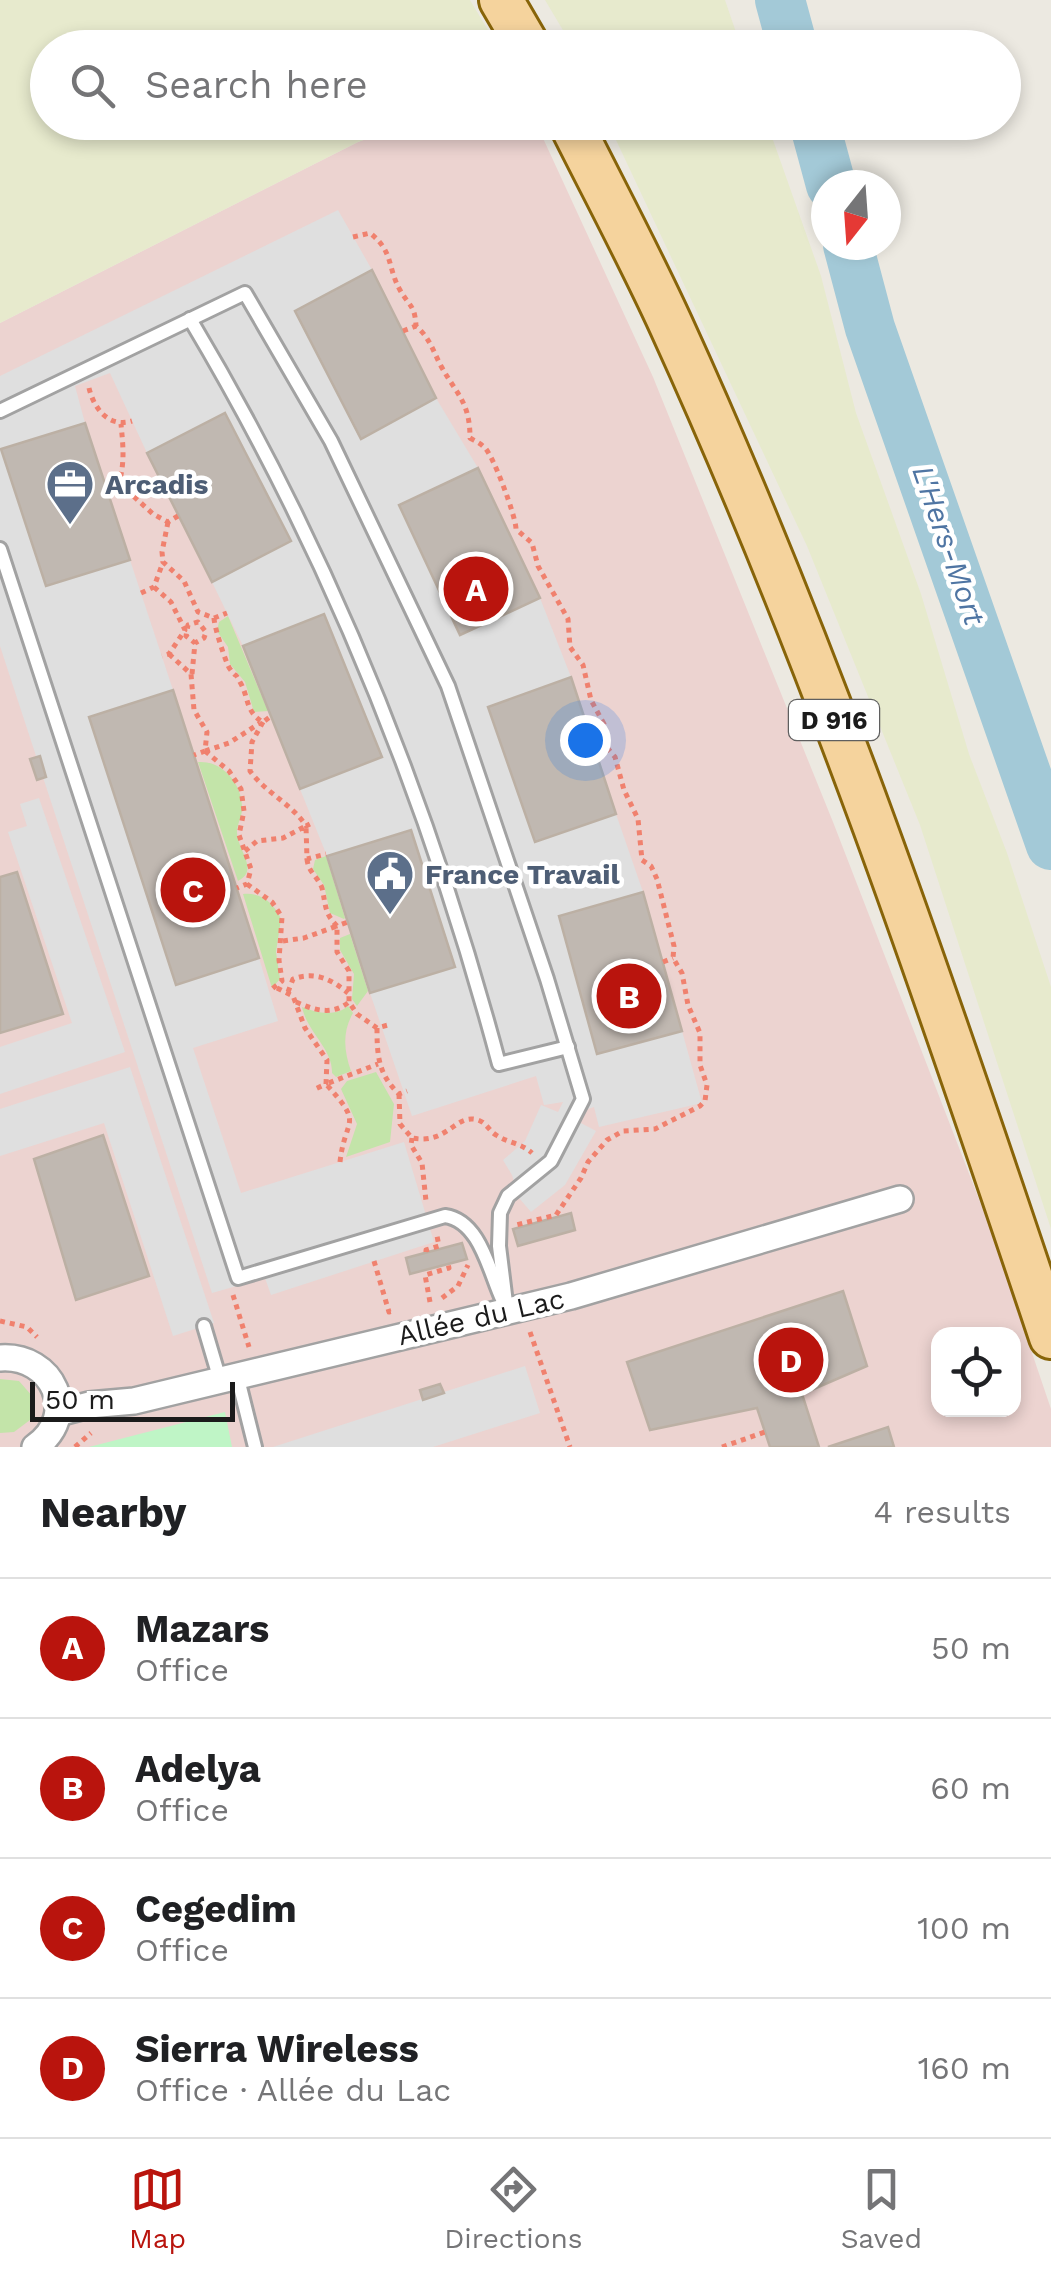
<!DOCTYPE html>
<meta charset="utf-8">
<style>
:root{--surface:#fff;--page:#f2f2f2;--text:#202124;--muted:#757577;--line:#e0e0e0;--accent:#b9140d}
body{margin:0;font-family:"Work Sans",sans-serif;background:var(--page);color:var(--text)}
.controls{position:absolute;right:30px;bottom:30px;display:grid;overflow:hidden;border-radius:20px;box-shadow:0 5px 15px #0003}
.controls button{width:90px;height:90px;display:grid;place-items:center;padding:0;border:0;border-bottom:2px solid var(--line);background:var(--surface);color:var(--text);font:50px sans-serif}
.compass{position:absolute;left:811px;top:170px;width:90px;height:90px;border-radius:50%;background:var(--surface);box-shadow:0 5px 15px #0003;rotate:197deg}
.scale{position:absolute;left:30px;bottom:25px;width:205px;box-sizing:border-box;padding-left:10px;border:5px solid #1b1b1b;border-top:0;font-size:28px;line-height:35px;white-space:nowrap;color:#1b1b1b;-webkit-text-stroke:8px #fff;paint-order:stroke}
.you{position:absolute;left:585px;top:740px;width:35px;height:35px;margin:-25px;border:8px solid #fff;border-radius:50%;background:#1a73e8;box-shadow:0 0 0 15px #1a73e833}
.badge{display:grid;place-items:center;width:65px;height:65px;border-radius:50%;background:var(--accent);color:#fff;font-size:32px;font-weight:700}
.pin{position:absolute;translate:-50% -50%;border:5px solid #fff;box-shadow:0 2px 10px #0006}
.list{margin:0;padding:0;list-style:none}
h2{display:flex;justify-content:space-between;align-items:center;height:130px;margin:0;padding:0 40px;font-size:42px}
h2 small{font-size:32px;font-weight:400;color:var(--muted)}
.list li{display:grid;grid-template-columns:65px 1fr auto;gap:30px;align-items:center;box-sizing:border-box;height:140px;padding:0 40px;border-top:2px solid var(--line)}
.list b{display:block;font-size:38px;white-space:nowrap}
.list p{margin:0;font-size:32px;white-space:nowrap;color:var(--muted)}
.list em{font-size:32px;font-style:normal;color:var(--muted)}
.icon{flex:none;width:55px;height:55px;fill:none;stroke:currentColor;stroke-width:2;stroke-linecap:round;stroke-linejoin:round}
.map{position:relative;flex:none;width:1051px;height:1447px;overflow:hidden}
.search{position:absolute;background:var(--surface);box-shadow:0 5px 15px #0003;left:30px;right:30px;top:30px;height:110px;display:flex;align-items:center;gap:25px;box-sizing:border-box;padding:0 35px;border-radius:55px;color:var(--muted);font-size:38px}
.sheet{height:690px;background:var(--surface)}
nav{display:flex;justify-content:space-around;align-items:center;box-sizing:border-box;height:140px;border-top:2px solid var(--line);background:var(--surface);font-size:28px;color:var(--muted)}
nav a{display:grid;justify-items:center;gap:5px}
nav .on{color:var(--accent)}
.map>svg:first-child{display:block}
.commercial{fill:#ecd3d0;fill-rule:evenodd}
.farmland{fill:#e7eacd}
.grass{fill:#c3e4a9}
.park{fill:#bff5c6}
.parking{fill:#dfdfdf}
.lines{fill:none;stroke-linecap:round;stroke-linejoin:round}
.river{stroke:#a3c9d7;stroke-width:50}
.building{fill:#c0b8b1;stroke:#bcb0a4;stroke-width:2.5}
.lane-casing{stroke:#a2a2a2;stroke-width:18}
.street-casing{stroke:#a2a2a2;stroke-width:30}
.primary-casing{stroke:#886409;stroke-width:48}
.path{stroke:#f0816e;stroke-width:5;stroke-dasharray:5 5;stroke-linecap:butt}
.lane{stroke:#fff;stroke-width:12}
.street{stroke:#fff;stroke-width:25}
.primary{stroke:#f5d39d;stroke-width:42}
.labels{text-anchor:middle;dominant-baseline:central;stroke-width:9;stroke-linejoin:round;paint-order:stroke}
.shield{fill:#fff;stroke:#5f5f5f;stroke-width:2.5}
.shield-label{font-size:25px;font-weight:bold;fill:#1b1b1b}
.service-label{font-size:28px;font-weight:bold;fill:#4e5e75;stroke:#fff;text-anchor:start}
.street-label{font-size:28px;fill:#1b1b1b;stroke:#fff}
.water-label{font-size:30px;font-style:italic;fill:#4f75a3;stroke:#fff}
</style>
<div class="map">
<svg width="1051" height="1447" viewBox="0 0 1051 1447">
<rect width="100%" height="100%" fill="#ece9e1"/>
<path class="commercial" d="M410 123H536L653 377 833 822 987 1220 1051 1409V1447H0V323L358 142ZM938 1334H1014V1410H938Z"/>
<g class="farmland">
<polygon points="0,0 470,0 498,47 48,48 48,122 410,123 358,142 0,323"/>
<polygon points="545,0 725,0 741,47 573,47"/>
<polygon points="608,123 767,123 821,276 856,413 921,594 969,754 1007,853 1051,987 1051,1229 920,825 807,546"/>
</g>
<g class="grass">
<polygon points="228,616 268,711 254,712 245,682 230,664 228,647 217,631 219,622"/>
<path d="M198 762C223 760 243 785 242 809 242 817 237 824 237 832 237 850 260 870 238 881Z"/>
<polygon points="326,856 345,918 344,919 330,913 324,885 313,869 315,860"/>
<path d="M243 894C261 892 274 903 281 919L276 952 280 979 272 988Z"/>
<polygon points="350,934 368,991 357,1006 352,999 354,974 340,950 340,938"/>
<path d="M348 1006 353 1013C342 1032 344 1051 351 1071L336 1077 332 1073C333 1049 307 1032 302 1007 317 1013 335 1017 348 1006Z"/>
<polygon points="376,1072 394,1104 390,1142 346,1157 357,1124 341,1089 347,1081"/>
<polygon points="0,1379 19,1381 33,1397 30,1420 14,1432 0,1433"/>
</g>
<polygon class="park" points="225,1412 232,1447 89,1447"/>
<g class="parking">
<polygon points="338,210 372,270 296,311 361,438 436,398 478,468 399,506 460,635 540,598 571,677 488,707 535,842 616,814 643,892 559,916 597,1054 682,1031 702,1103 599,1127 594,1107 588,1109 579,1122 596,1131 565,1185 531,1212 519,1198 512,1175 503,1160 525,1141 541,1105 558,1112 563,1102 544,1105 536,1076 412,1116 370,993 454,966 412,830 327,856 300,789 382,756 325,614 243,646 212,582 291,540 226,414 147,453 110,373 75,386 85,423 2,450 46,586 130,560 173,690 89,717 175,984 259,958 278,1021 193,1048 241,1193 404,1142 434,1242 271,1295 265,1278 212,1293 0,646 0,376"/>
<polygon points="39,798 125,1052 0,1094 0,1047 72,1023 8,832 27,826 20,804"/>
<polygon points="130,1067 214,1323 173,1336 104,1123 0,1156 0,1109"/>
<polygon points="525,1366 540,1413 433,1447 273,1447"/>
</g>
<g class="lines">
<g class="river">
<polyline points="780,0 793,48"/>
<polyline points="814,122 831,185"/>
<polyline points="848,245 870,328 1051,845"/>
</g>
</g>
<g class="building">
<polygon points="372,270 436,398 361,439 295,311"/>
<polygon points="225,413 291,541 212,582 147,453"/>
<polygon points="85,423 130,560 46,586 1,449"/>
<polygon points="478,468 540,598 460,635 399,505"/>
<polygon points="324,614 382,757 300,789 243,646"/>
<polygon points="571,677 616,814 535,842 488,707"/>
<polygon points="173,690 259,958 176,985 89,717"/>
<polygon points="40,756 46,777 37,780 30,759"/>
<polygon points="411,830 455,967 370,993 327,856"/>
<polygon points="17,872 63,1014 0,1033 0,877"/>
<polygon points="643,892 682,1031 597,1054 559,916"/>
<polygon points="103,1135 149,1276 76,1300 34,1159"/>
<polygon points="571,1213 575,1230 518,1246 513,1229"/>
<polygon points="462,1243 467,1259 410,1274 406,1258"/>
<polygon points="843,1291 867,1366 802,1394 819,1447 770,1447 757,1408 650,1430 627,1362"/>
<polygon points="440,1384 444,1393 423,1400 420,1390"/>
<polygon points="888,1427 894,1447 828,1447"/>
</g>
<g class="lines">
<g class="lane-casing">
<g id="lane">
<path d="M190 319C328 550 430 805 499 1064L568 1047"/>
<polyline points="0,411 245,293 331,441 448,686 547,979 583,1099 551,1161 508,1196 500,1213 499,1246 507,1311"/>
<path d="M0 549 238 1278 445 1216C480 1221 489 1271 502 1299"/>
<polyline points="204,1326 220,1380"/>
<polyline points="237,1375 255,1447"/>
</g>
</g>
<g class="street-casing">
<g id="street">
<path d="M0 1358C53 1354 81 1415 35 1447"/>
<polyline points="58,1413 89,1405 134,1401 571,1296 900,1199"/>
</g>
</g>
<g class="primary-casing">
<g id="primary">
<polyline points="501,0 529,48"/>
<path d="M570 122C604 190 640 257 671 325 821 653 937 996 1051 1337"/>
</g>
</g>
<g class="path">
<path d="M353 237 370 233C394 252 387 267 400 290 409 306 415 305 416 326 430 338 433 351 441 366 457 395 470 402 470 438 475 441 480 443 484 447 493 454 516 517 516 529L532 543 538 566 568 619 570 647 583 665 591 700 604 724 603 743 615 757 624 790 638 819 642 860 651 866 657 879 674 946 673 958 682 973 688 1005 700 1033V1065L707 1085 705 1101 700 1106 655 1129 623 1131 607 1140 588 1162 581 1178 556 1215 516 1225"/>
<polyline points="403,331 416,326"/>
<path d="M89 388C94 409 109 428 132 421"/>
<polyline points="119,483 153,514 168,522 178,516"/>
<path d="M107 490 119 483C125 462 123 445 121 424"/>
<polyline points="168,522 162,552 163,562 184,581 198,612 214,618 227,613"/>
<polyline points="154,587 171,602 185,630 169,654 162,656"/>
<polyline points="141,593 154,587 163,562"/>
<path d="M214 618C214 626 226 664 230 669 239 681 233 669 240 682 249 697 245 712 263 722L271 716"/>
<polyline points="169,654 191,674 194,710 207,732 205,751 194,755"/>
<polyline points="192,674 195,643 186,636 188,625 198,622 206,632 204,638 195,643"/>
<path d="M263 722 252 742 250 771C266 793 292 804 306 826L314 822"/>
<polyline points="594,746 603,743"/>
<polyline points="205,751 229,771 241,789 244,811 239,835 251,869 247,884 237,888"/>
<polyline points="205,751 229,743 260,723"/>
<polyline points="245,851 257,841 283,838 306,826 307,859 326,854"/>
<path d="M307 859C308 872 318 877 322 888 326 905 324 913 337 926L348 922"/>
<polyline points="247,884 272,902 282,917 279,960 282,981 272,989"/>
<polyline points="283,941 304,938 337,926 337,952 349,971 349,1002 357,1014 377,1028 388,1025"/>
<polyline points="663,962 673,958"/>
<polyline points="277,988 293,996 305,1028 327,1060 326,1084 313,1090"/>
<path d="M288 992 293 979C315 971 331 979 348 993"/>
<path d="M296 1002C314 1010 332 1016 349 1002"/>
<path d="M377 1028C377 1055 378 1074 399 1094L407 1091"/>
<path d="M399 1094 400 1124 412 1138C448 1145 455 1113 478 1120 487 1123 489 1131 496 1135 508 1143 521 1143 532 1153"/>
<polyline points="412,1138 411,1145 422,1163 426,1201"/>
<path d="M340 1162C345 1116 365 1127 326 1084L378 1064"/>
<polyline points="426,1252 426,1250 439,1246 437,1236"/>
<polyline points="374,1261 389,1312 393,1311"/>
<polyline points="233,1295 249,1347"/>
<polyline points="442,1298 458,1286 468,1265"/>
<polyline points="430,1302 425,1275 449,1268 448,1264"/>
<polyline points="0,1321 27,1327 37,1337"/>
<polyline points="530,1332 570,1447"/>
<polyline points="75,1447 91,1433"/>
<polyline points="722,1447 765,1432"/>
</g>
<use href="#lane" class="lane"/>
<use href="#street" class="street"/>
<use href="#primary" class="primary"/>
</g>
<defs>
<g id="office-pin" transform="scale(2.5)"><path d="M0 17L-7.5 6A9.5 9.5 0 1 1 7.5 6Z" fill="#5c6f8a" stroke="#fff"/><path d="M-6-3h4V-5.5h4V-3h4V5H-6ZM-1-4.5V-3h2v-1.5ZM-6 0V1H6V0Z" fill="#fff"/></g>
<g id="civic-pin" transform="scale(2.5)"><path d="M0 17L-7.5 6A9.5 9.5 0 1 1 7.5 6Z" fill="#5c6f8a" stroke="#fff"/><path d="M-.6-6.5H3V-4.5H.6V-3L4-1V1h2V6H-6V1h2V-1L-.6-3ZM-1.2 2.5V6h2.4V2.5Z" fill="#fff"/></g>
</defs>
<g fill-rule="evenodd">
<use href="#office-pin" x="70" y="484"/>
<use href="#civic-pin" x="390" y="874"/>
</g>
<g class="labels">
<rect class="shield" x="789" y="700" width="90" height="40" rx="8"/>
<g class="shield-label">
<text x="834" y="720">D 916</text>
</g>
<g class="service-label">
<text x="105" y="484">Arcadis</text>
<text x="425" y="874">France Travail</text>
</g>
<g class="street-label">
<text transform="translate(481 1317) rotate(-13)">Allée du Lac</text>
</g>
<g class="water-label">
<text transform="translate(949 545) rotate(71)">L'Hers-Mort</text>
</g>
</g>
</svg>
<div class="controls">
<button><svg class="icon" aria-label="locate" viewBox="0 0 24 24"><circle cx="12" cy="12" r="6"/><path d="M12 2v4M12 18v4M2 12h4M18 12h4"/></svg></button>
</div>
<svg class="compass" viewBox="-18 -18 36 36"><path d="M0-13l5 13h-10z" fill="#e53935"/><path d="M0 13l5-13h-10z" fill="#757577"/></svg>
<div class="scale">50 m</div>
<div class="you"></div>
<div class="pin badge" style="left:476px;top:589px">A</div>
<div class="pin badge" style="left:629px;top:996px">B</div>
<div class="pin badge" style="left:193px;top:890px">C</div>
<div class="pin badge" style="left:791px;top:1360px">D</div>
<div class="search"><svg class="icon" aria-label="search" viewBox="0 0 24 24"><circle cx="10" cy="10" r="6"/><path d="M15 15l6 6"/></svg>Search here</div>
</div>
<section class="sheet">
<h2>Nearby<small>4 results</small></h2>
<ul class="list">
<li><span class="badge">A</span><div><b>Mazars</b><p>Office</p></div><em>50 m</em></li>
<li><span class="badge">B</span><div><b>Adelya</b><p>Office</p></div><em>60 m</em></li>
<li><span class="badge">C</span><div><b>Cegedim</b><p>Office</p></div><em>100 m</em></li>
<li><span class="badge">D</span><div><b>Sierra Wireless</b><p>Office · Allée du Lac</p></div><em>160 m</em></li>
</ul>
</section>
<nav>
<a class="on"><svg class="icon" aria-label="map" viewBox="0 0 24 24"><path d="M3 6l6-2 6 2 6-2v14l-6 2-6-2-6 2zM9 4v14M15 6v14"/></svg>Map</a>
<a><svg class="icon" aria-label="directions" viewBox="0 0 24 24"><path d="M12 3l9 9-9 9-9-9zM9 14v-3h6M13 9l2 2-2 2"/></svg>Directions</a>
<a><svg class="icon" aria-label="saved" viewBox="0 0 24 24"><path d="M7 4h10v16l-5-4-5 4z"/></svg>Saved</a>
</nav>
